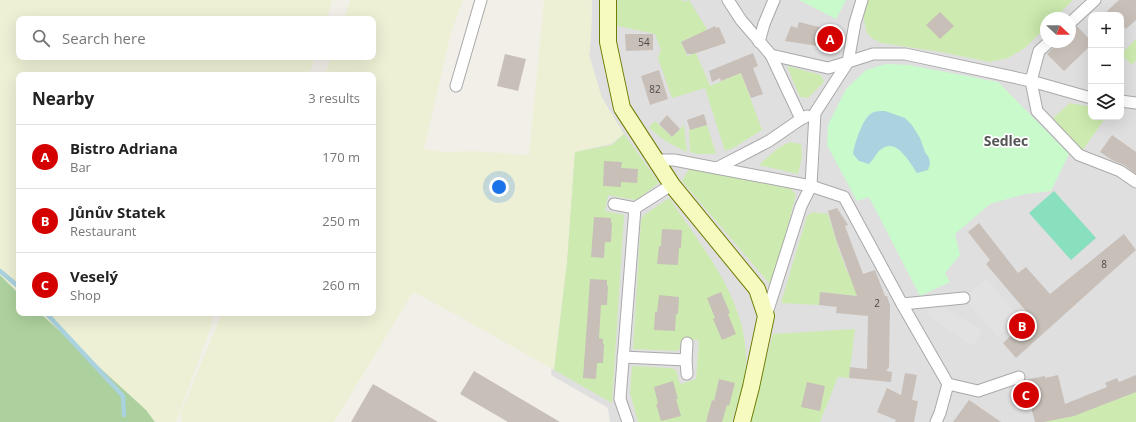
<!DOCTYPE html>
<meta charset="utf-8">
<style>
:root{--surface:#fff;--page:#f6f6f6;--text:#222;--muted:#767676;--line:#e0e0e0;--accent:#d40000}
body{margin:0;font-family:"Open Sans",sans-serif;background:var(--page);color:var(--text)}
.controls{position:absolute;right:12px;top:12px;display:grid;overflow:hidden;border-radius:8px;box-shadow:0 4px 16px #0002}
.controls button{width:36px;height:36px;display:grid;place-items:center;padding:0;border:0;border-bottom:1px solid var(--line);background:var(--surface);color:var(--text);font:20px sans-serif}
.compass{position:absolute;left:1040px;top:12px;width:36px;height:36px;border-radius:50%;background:var(--surface);box-shadow:0 4px 16px #0002;rotate:112deg}
.you{position:absolute;left:499px;top:187px;width:14px;height:14px;margin:-10px;border:3px solid #fff;border-radius:50%;background:#1a73e8;box-shadow:0 0 0 6px #1a73e833}
.badge{display:grid;place-items:center;width:26px;height:26px;border-radius:50%;background:var(--accent);color:#fff;font-size:13px;font-weight:700}
.pin{position:absolute;translate:-50% -50%;border:2px solid #fff;box-shadow:0 1px 4px #0006}
.list{margin:0;padding:0;list-style:none}
h2{display:flex;justify-content:space-between;align-items:center;height:52px;margin:0;padding:0 16px;font-size:17px}
h2 small{font-size:13px;font-weight:400;color:var(--muted)}
.list li{display:grid;grid-template-columns:26px 1fr auto;gap:12px;align-items:center;box-sizing:border-box;height:64px;padding:0 16px;border-top:1px solid var(--line)}
.list b{display:block;font-size:15px;white-space:nowrap}
.list p{margin:0;font-size:13px;white-space:nowrap;color:var(--muted)}
.list em{font-size:13px;font-style:normal;color:var(--muted)}
.icon{flex:none;width:22px;height:22px;fill:none;stroke:currentColor;stroke-width:2;stroke-linecap:round;stroke-linejoin:round}
.map{position:relative;flex:none;width:1136px;height:422px;overflow:hidden}
.search{position:absolute;background:var(--surface);box-shadow:0 4px 16px #0002;left:16px;top:16px;width:360px;height:44px;display:flex;align-items:center;gap:10px;box-sizing:border-box;padding:0 14px;border-radius:8px;color:var(--muted);font-size:15px}
.panel{position:absolute;background:var(--surface);box-shadow:0 4px 16px #0002;left:16px;top:72px;width:360px;height:244px;border-radius:8px}
.map>svg:first-child{display:block}
.residential{fill:#e0dfdf;fill-rule:evenodd}
.farmland{fill:#eef0d5}
.grass{fill:#cdebb0}
.forest{fill:#add19e}
.park{fill:#c8facc}
.pitch{fill:#88e0be}
.parking{fill:#e2e2e2}
.water{fill:#aad3df}
.lines{fill:none;stroke-linecap:round;stroke-linejoin:round}
.stream{stroke:#aad3df;stroke-width:4.5}
.building{fill:#c7bfb8}
.street-casing{stroke:#a9a9a9;stroke-width:13}
.secondary-casing{stroke:#707d05;stroke-width:18}
.street{stroke:#fff;stroke-width:11}
.secondary{stroke:#f7fabf;stroke-width:16}
.labels{text-anchor:middle;dominant-baseline:central;stroke-width:3.5;stroke-linejoin:round;paint-order:stroke}
.number-label{font-size:10px;fill:#4b4948}
.quarter-label{font-size:14px;font-weight:bold;fill:#555;stroke:#fff}
</style>
<div class="map">
<svg width="1136" height="422" viewBox="0 0 1136 422">
<rect width="100%" height="100%" fill="#f2efe9"/>
<path class="residential" d="M592 0H1136V422H610L608 408 551 375 571 149 623 134 601 96 589 55 591 36ZM1091 15H1121V117H1091ZM1046 18H1070V42H1046Z"/>
<g class="farmland">
<polygon points="0,0 332,0 327,19 19,19 19,57 315,57 309,75 19,75 19,294 0,275"/>
<polygon points="350,0 463,0 451,33 424,149 446,152 473,151 529,155 544,0 592,0 591,36 589,55 602,98 624,134 611,144 575,152 567,263 554,370 453,313 413,292 334,422 181,422 181,412 222,313 373,313 373,75 325,75 331,57 373,57 373,19 344,19"/>
<polygon points="40,313 214,313 210,329 176,422 156,422 146,410"/>
</g>
<g class="grass">
<polygon points="618,0 682,0 684,2 689,0 708,31 700,35 707,49 700,52 693,36 681,42 687,56 696,53 710,86 741,73 762,130 733,148 725,151 705,88 672,98 658,58 661,50 655,34 614,25"/>
<polygon points="868,0 1073,0 1055,18 1046,18 1046,27 1025,48 1008,58 990,62 941,52 882,43 873,39 867,33 865,25 863,13"/>
<polygon points="1136,39 1136,60 1132,65 1121,54"/>
<polygon points="787,66 821,75 824,82 808,98 800,97"/>
<polygon points="1070,103 1091,107 1091,117 1106,117 1082,151 1053,118"/>
<path d="M655 121 672 137 684 125 687 152C671 144 661 140 649 127Z"/>
<polygon points="707,125 716,154 698,154 690,152 689,130"/>
<polygon points="624,134 659,183 636,200 608,195 605,211 624,215 612,403 554,370 567,263 575,152 612,145"/>
<polygon points="790,142 801,144 802,157 798,174 759,165 778,148"/>
<polygon points="689,169 791,189 796,195 768,299 769,283 682,181"/>
<path d="M669 198C702 247 748 301 746 363 746 380 736 405 732 422H638L630 393 632 366 670 368 676 370 680 384 696 379 699 340 682 339 681 348 676 351 633 349 641 220 644 215Z"/>
<polygon points="812,212 828,214 838,247 847,272 851,276 857,296 821,292 819,305 781,303 807,216"/>
<polygon points="855,329 849,378 838,377 820,422 749,422 773,334"/>
<polygon points="1136,392 1136,422 1044,422 1073,416"/>
</g>
<polygon class="forest" points="0,275 19,294 19,313 40,313 146,410 155,422 0,422"/>
<g class="park">
<polygon points="799,0 846,0 836,19"/>
<polygon points="886,64 909,65 998,82 1069,154 1051,191 1025,194 990,204 955,234 960,255 945,273 950,282 920,296 869,197 857,201 827,145 828,125 846,89 866,70"/>
</g>
<polygon class="pitch" points="1054,191 1096,238 1071,260 1029,213"/>
<g class="parking">
<polygon points="987,278 1020,319 997,337 964,298"/>
<polygon points="935,302 983,331 972,346 926,314"/>
</g>
<path class="water" d="M885 111 905 118 912 125 920 138 925 152 929 158 930 164 928 170 917 173C909 162 896 135 879 151 876 154 873 160 869 164L859 161 853 154C854 145 863 117 872 113 875 111 881 111 885 111Z"/>
<g class="lines">
<g class="stream">
<polyline points="0,271 19,287"/>
<polyline points="46,313 123,396 124,415"/>
</g>
</g>
<g class="building">
<polygon points="1119,0 1136,0 1136,20 1126,29 1121,23 1121,15 1103,15"/>
<polygon points="940,12 954,26 940,39 926,25"/>
<polygon points="799,22 843,33 839,52 818,46 785,41 791,26 797,28"/>
<polygon points="715,26 716,28 719,27 726,43 693,54 687,54 681,42"/>
<polygon points="1077,26 1091,41 1091,45 1064,71 1047,54 1059,42 1070,42 1070,32"/>
<polygon points="625,34 653,34 653,50 626,51"/>
<polygon points="753,53 758,66 753,68 763,94 751,98 741,73 721,81 720,78 712,82 709,71"/>
<polygon points="505,54 526,59 518,91 497,86"/>
<polygon points="659,70 668,99 650,105 641,76"/>
<polygon points="704,114 707,125 690,130 687,120"/>
<polygon points="667,115 680,129 672,137 659,124"/>
<polygon points="1112,135 1136,152 1136,174 1124,165 1112,160 1100,152"/>
<polygon points="604,161 622,162 621,168 638,169 637,183 621,182 621,187 603,186"/>
<polygon points="837,208 848,225 845,226 863,274 875,270 885,296 887,296 890,305 889,367 886,371 892,372 891,382 849,378 850,367 867,369 868,316 836,313 837,307 819,305 820,292 857,296 836,239 828,211"/>
<polygon points="594,217 611,218 611,223 612,223 611,242 605,242 604,258 591,257"/>
<polygon points="979,223 1018,273 1026,267 1050,294 1124,234 1136,250 1016,358 1003,343 1031,317 986,264 990,260 968,232"/>
<polygon points="662,229 682,230 681,248 679,248 678,265 657,264 659,246 661,246"/>
<polygon points="590,279 607,280 607,286 608,286 607,305 601,305 599,338 603,339 603,344 604,344 603,363 597,363 596,379 583,378"/>
<polygon points="721,292 730,313 728,314 736,334 722,340 713,319 715,318 707,298"/>
<polygon points="659,295 679,297 678,314 676,314 675,331 654,330 655,312 657,312"/>
<polygon points="474,371 560,422 508,422 460,394"/>
<polygon points="905,373 917,375 912,400 918,401 914,422 895,422 896,420 877,412 887,388 901,395"/>
<polygon points="1058,375 1065,404 1107,387 1105,383 1117,378 1119,382 1136,375 1136,392 1074,416 1044,422 1035,422 1024,381 1025,380 1045,376 1045,378"/>
<polygon points="719,379 735,383 729,406 727,405 722,422 706,422 712,400 714,401"/>
<polygon points="673,381 678,399 676,399 681,416 661,421 656,404 658,404 654,387"/>
<polygon points="807,382 825,386 820,411 801,407"/>
<polygon points="373,384 438,422 351,422"/>
<polygon points="969,400 1001,422 953,422"/>
</g>
<g class="lines">
<g class="street-casing">
<g id="street">
<polyline points="728,0 741,20 771,55 801,119"/>
<polyline points="1070,23 1095,0"/>
<polyline points="759,42 764,24 774,0"/>
<polyline points="1049,42 1039,51 1031,81 1037,111 1079,155 1120,171 1136,182"/>
<polyline points="771,55 828,68 848,62 855,23 862,0"/>
<polyline points="456,86 481,0"/>
<polyline points="1121,101 1136,103"/>
<polyline points="655,160 674,160 811,186 844,197 902,304 948,384 978,391 1019,377"/>
<polyline points="717,168 769,141 801,119 807,116"/>
<polyline points="614,204 635,208 620,399 628,422"/>
<polyline points="635,208 665,189"/>
<polyline points="902,304 964,298"/>
<polyline points="766,316 801,206 811,186 815,113 848,62 873,54 905,54 1031,81 1091,98"/>
<polyline points="623,357 686,360 687,343"/>
<polyline points="686,360 687,374"/>
<polyline points="936,422 940,413 948,384"/>
</g>
</g>
<g class="secondary-casing">
<polyline id="secondary" points="608,0 608,42 622,108 672,185 757,289 766,316 751,387 742,422"/>
</g>
<use href="#street" class="street"/>
<use href="#secondary" class="secondary"/>
</g>
<g class="labels">
<g class="number-label">
<text x="644" y="42">54</text>
<text x="655" y="89">82</text>
<text x="1104" y="264">8</text>
<text x="877" y="303">2</text>
</g>
<g class="quarter-label">
<text x="1006" y="140">Sedlec</text>
</g>
</g>
</svg>
<div class="controls">
<button>+</button>
<button>−</button>
<button><svg class="icon" aria-label="layers" viewBox="0 0 24 24"><path d="M12 4l9 5-9 5-9-5zM3 14l9 5 9-5"/></svg></button>
</div>
<svg class="compass" viewBox="-18 -18 36 36"><path d="M0-13l5 13h-10z" fill="#e53935"/><path d="M0 13l5-13h-10z" fill="#767676"/></svg>
<div class="you"></div>
<div class="pin badge" style="left:830px;top:39px">A</div>
<div class="pin badge" style="left:1022px;top:326px">B</div>
<div class="pin badge" style="left:1026px;top:395px">C</div>
<div class="search"><svg class="icon" aria-label="search" viewBox="0 0 24 24"><circle cx="10" cy="10" r="6"/><path d="M15 15l6 6"/></svg>Search here</div>
<section class="panel">
<h2>Nearby<small>3 results</small></h2>
<ul class="list">
<li><span class="badge">A</span><div><b>Bistro Adriana</b><p>Bar</p></div><em>170 m</em></li>
<li><span class="badge">B</span><div><b>Jůnův Statek</b><p>Restaurant</p></div><em>250 m</em></li>
<li><span class="badge">C</span><div><b>Veselý</b><p>Shop</p></div><em>260 m</em></li>
</ul>
</section>
</div>
